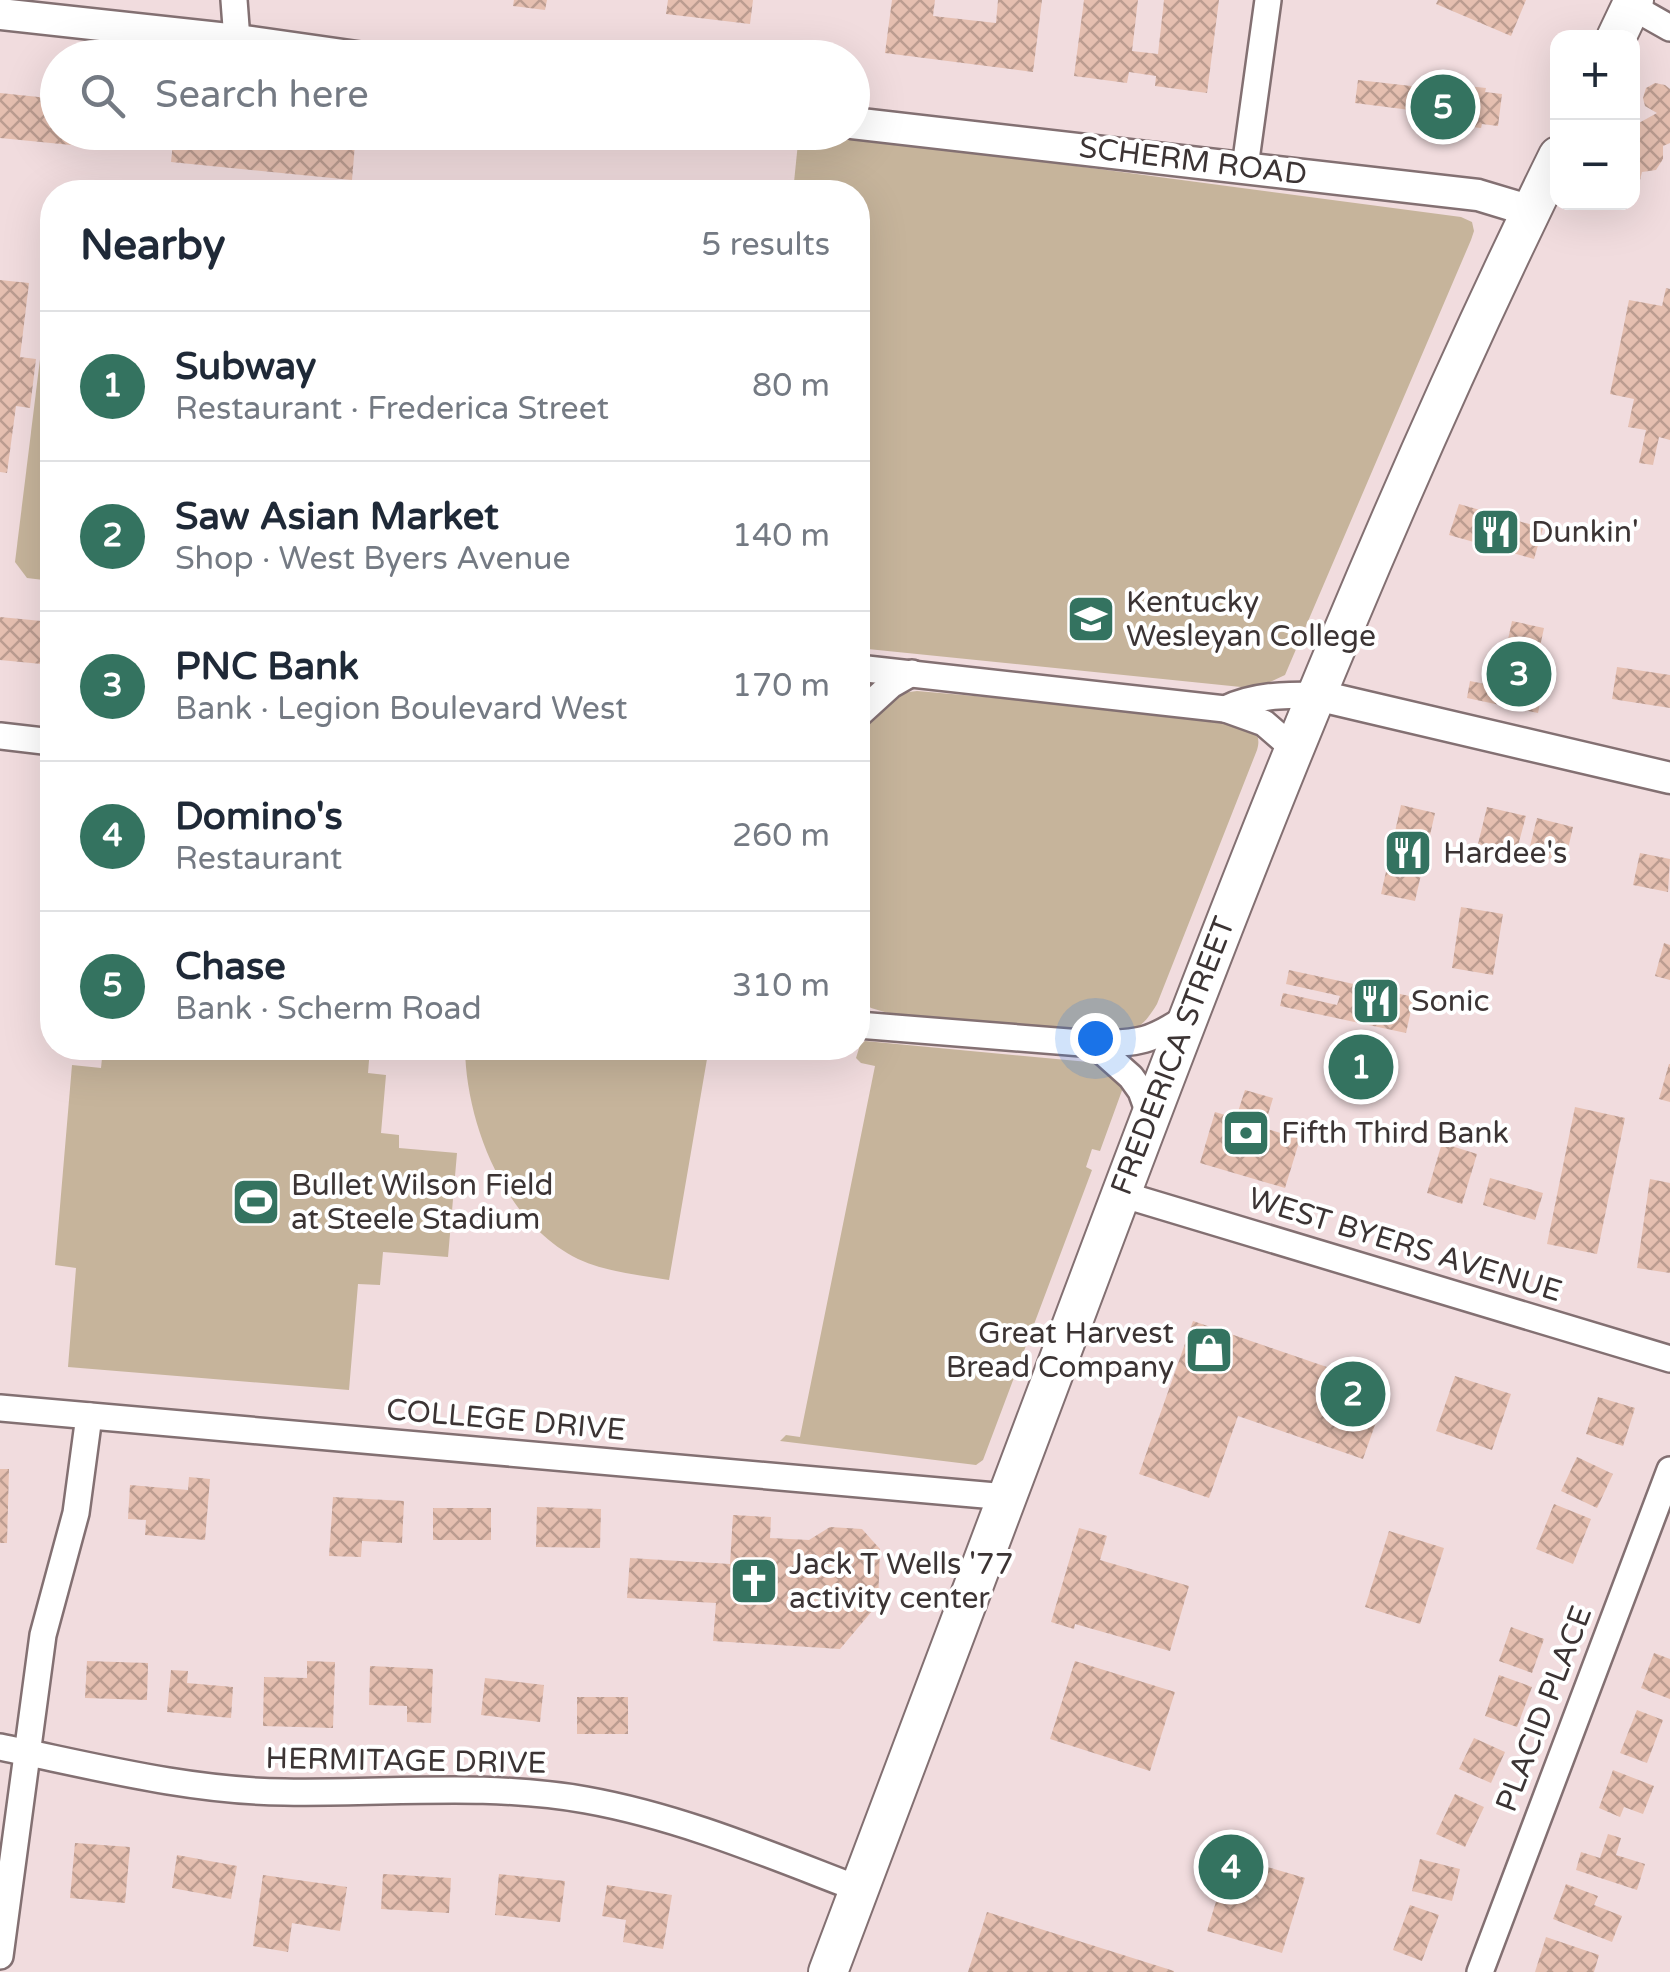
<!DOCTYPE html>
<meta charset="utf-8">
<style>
:root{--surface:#fff;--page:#f6f6f7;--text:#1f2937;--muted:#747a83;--line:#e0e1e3;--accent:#347360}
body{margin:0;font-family:"Varela Round",sans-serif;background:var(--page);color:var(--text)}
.controls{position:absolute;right:30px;top:30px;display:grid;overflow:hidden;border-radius:20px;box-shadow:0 10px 40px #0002}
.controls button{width:90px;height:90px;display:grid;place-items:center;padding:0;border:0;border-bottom:2px solid var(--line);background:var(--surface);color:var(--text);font:50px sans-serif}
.you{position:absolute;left:1095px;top:1038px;width:35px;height:35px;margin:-25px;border:8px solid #fff;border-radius:50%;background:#1a73e8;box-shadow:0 0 0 15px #1a73e833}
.badge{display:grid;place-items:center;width:65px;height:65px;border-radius:50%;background:var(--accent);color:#fff;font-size:32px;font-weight:700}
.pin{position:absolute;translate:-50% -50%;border:5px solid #fff;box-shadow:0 2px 10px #0006}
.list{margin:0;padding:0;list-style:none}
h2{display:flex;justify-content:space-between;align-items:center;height:130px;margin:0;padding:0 40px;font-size:42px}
h2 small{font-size:32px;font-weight:400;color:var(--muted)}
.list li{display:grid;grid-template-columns:65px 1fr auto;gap:30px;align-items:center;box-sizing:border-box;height:150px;padding:0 40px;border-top:2px solid var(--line)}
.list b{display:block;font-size:38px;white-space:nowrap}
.list p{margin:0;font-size:32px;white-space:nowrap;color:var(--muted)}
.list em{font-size:32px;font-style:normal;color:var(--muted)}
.icon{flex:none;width:55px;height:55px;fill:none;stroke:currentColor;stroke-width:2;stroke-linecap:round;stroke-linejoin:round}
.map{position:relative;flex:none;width:1670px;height:1972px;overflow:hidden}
.search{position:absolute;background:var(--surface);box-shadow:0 10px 40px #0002;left:40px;top:40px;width:830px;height:110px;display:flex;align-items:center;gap:25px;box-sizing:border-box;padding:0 35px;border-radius:55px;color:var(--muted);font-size:38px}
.panel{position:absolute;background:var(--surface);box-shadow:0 10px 40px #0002;left:40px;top:180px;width:830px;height:880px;border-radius:40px}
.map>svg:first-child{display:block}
.green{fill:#c6b49b}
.building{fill:url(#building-cross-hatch)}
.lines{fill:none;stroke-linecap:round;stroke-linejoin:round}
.minor-casing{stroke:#837072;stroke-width:30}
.tertiary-casing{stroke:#837072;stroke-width:35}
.primary-casing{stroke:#837072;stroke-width:42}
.minor{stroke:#fff;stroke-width:25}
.tertiary{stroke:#fff;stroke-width:30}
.primary{stroke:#fff;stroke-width:38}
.labels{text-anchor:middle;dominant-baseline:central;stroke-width:8;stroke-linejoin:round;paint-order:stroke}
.street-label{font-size:30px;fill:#3c3434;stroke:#fff}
.poi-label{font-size:30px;fill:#3c3434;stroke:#fff;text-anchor:start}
</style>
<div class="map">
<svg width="1670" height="1972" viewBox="0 0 1670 1972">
<defs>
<pattern id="building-cross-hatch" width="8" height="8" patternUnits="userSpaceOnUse" patternTransform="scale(2.5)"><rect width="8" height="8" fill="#e5bfb0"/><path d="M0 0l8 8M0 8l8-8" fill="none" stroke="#bb9c90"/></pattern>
</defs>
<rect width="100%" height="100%" fill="#f1dcde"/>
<g class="green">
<polygon points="820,132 1461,217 1472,222 1474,231 1471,240 1285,675 1261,686 1241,687 858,648 858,192 793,192 799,133"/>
<polygon points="52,262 52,581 27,578 15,562"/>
<path d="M917 691 1226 718C1243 723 1264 727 1257 750L1157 1004C1146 1022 1141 1027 1121 1036L898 1016 871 1008 858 997V732L861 725 902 693Z"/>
<polygon points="865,1041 1099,1063 1124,1085 1100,1151 1092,1149 1086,1167 1092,1170 983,1460 976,1465 780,1441 786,1435 800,1437 875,1066 861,1063 856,1058 860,1045"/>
<polygon points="103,1048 370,1048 368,1073 386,1075 381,1133 399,1135 399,1148 457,1153 448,1257 383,1252 380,1285 358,1284 349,1390 68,1367 76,1268 55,1265 72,1065 101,1068"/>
<path d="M465 1048H695L707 1059 669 1280C639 1275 606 1272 578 1259 505 1223 466 1124 465 1048Z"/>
</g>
<g class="building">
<polygon points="514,0 547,0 545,10 513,6"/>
<polygon points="668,0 753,0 750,24 666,14"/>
<polygon points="892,0 935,0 933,16 996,23 998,0 1042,0 1033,72 885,53"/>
<polygon points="1084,0 1138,0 1132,51 1158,54 1164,0 1219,0 1207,93 1155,86 1156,76 1129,72 1127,83 1074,76"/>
<polygon points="1438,0 1526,0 1511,36 1436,4"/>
<polygon points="1358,80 1420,87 1420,84 1438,86 1438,83 1486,88 1485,92 1502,94 1498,126 1482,124 1481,128 1433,123 1434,117 1417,115 1418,111 1355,103"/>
<polygon points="1655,83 1665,85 1670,89 1670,143 1663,146 1663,159 1656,170 1642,172 1640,180 1632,179 1632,129 1637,124 1657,113 1645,106 1643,98 1646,88"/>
<polygon points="0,93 58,99 58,132 124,132 122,150 0,138"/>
<polygon points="174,132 356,132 352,180 171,162"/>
<polygon points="0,280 29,283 20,357 36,359 30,408 16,406 7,473 0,472"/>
<polygon points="1666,288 1670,289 1670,440 1659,437 1653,465 1639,463 1646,430 1628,427 1634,399 1610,394 1629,300 1662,306"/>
<polygon points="1459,504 1543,528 1534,559 1449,535"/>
<polygon points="0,617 52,622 52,665 0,660"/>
<polygon points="1512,621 1544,628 1536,665 1548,667 1538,713 1467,698 1470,681 1490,685 1496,656 1504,658"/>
<polygon points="1617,667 1670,675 1670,708 1612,699"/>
<polygon points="1401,805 1435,813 1415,901 1381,894"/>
<polygon points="1487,807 1526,816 1516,853 1478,844"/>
<polygon points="1537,818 1573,827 1565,862 1528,854"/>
<polygon points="1640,853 1670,859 1668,892 1633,885"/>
<polygon points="1461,907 1503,914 1493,975 1452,968"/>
<polygon points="1664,943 1670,945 1670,980 1655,976"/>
<polygon points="1289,970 1414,997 1406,1033 1280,1006 1283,993 1337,1005 1340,996 1286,984"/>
<polygon points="1336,1047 1393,1066 1386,1087 1329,1068"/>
<polygon points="1669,1064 1670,1064 1670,1102 1659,1099"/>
<polygon points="1245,1090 1273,1098 1264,1128 1300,1139 1285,1188 1200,1163 1215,1112 1236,1118"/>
<polygon points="1575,1107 1625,1118 1597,1254 1547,1244"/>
<polygon points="1442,1143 1477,1154 1462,1204 1427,1193"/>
<polygon points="1490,1178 1543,1193 1535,1220 1483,1205"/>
<polygon points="1650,1179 1670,1183 1670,1273 1637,1268"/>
<polygon points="1193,1321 1388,1388 1363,1459 1238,1416 1209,1498 1139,1474"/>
<polygon points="1455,1376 1511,1394 1492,1450 1436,1431"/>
<polygon points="1598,1397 1635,1408 1623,1446 1586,1434"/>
<polygon points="1577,1457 1613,1474 1597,1508 1561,1491"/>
<polygon points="0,1469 9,1469 7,1543 0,1543"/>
<polygon points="189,1477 210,1479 205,1540 145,1535 146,1520 128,1519 130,1485 188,1490"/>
<polygon points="333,1497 404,1501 402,1543 362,1541 361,1557 329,1556"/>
<polygon points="1554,1504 1591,1519 1573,1564 1536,1549"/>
<polygon points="537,1507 601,1509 600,1548 536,1547"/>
<rect x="433" y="1508" width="58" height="32"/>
<polygon points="733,1515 771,1517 770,1538 809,1540 830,1527 862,1529 880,1549 878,1604 840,1649 713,1641 716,1603 627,1598 630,1558 730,1564"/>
<polygon points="1079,1528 1107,1536 1100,1560 1189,1586 1170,1651 1075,1624 1074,1629 1051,1622"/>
<polygon points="1389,1531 1444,1548 1420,1624 1365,1607"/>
<polygon points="1511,1627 1544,1639 1532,1673 1499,1661"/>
<polygon points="1654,1653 1670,1659 1670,1699 1641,1688"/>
<polygon points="87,1661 148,1663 147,1700 85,1698"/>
<polygon points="307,1661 335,1662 333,1728 263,1726 264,1677 307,1678"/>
<polygon points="1075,1661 1175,1692 1150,1771 1050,1739"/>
<polygon points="370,1666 433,1669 431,1723 407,1722 407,1706 369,1705"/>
<polygon points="171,1670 188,1671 187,1683 233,1687 231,1718 167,1712"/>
<polygon points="1499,1675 1532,1687 1517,1727 1485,1716"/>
<polygon points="485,1678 544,1685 540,1722 481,1715"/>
<rect x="577" y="1697" width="51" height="37"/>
<polygon points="1637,1710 1663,1720 1647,1763 1620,1753"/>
<polygon points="1474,1738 1505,1752 1491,1783 1459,1769"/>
<polygon points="1613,1770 1654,1786 1643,1814 1624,1807 1620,1817 1599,1808"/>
<polygon points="1455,1794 1484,1807 1465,1847 1436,1834"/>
<polygon points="1608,1834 1621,1838 1616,1855 1645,1864 1637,1890 1576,1870 1581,1852 1600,1858"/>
<polygon points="75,1843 130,1847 125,1903 70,1898"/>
<polygon points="177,1855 237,1866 231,1899 172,1888"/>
<polygon points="1230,1856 1305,1878 1282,1953 1207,1931"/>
<polygon points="1420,1859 1460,1869 1452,1901 1412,1891"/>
<polygon points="383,1874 451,1878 449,1913 381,1909"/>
<polygon points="499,1874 565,1881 560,1922 495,1915"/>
<polygon points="263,1875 347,1887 340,1931 292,1923 288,1952 253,1946"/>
<polygon points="1566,1884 1598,1896 1594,1905 1622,1916 1612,1942 1553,1919"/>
<polygon points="607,1885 672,1895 663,1949 623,1942 626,1920 602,1916"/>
<polygon points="1410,1905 1439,1915 1422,1961 1393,1950"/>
<polygon points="987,1912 1174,1971 1174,1972 968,1972"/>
<polygon points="1546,1937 1599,1955 1594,1972 1535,1972"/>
</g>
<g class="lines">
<g class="minor-casing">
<g id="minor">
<polyline points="234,0 237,40"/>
<polyline points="1631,6 1670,28"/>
<polyline points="1245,167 1268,0"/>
<path d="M858 668 1225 709C1255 695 1284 695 1316 695"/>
<polyline points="1225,709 1264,723 1294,749"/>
<polyline points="858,715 891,685 912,673"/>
<polyline points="0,736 52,742"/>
<polyline points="858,1025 1094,1044 1131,1077 1141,1091 1150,1116"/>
<path d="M1094 1044C1140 1043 1150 1042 1189 1016"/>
<polyline points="1121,1194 1670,1359"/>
<polyline points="0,1408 1007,1497"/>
<path d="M0 1747C93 1766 188 1791 284 1792 384 1794 486 1782 586 1800 681 1817 770 1855 859 1889"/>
<polyline points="0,1956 43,1635 76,1513 89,1416"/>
<polyline points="1480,1972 1670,1470"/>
</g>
</g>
<g class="tertiary-casing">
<g id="tertiary">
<polyline points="0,14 237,40 364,58"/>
<polyline points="852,123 1478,195 1531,211"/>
<polyline points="1316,695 1670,778"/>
</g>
</g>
<g class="primary-casing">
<g id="primary">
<polyline points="1616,38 1634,0"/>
<path d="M828 1972C902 1776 976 1579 1050 1383 1205 968 1362 554 1558 156"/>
</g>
</g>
<use href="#minor" class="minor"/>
<use href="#tertiary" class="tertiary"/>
<use href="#primary" class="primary"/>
</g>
<defs>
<g id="restaurant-square" transform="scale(2.5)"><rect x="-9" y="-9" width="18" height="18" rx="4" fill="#347360" stroke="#fff"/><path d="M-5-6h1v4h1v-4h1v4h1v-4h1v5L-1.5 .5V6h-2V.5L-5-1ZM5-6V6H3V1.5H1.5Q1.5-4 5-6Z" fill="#fff"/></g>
<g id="university-square" transform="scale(2.5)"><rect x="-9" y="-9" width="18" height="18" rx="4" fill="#347360" stroke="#fff"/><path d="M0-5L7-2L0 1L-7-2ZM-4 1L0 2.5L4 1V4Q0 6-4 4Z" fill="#fff"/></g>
<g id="bank-square" transform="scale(2.5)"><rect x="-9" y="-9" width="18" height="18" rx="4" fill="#347360" stroke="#fff"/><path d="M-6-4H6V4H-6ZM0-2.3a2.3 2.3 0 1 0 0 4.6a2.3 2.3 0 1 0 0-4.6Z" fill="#fff"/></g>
<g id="stadium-square" transform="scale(2.5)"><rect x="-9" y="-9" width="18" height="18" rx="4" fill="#347360" stroke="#fff"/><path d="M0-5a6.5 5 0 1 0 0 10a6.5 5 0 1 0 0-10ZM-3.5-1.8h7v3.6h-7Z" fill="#fff"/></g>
<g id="shop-square" transform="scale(2.5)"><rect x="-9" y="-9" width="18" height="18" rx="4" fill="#347360" stroke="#fff"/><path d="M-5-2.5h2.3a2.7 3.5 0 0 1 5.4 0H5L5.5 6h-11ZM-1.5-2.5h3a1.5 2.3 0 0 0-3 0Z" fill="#fff"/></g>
<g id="church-square" transform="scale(2.5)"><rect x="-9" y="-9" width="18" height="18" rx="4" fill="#347360" stroke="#fff"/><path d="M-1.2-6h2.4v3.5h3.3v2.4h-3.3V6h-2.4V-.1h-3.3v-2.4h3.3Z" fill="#fff"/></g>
</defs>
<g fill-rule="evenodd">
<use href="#restaurant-square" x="1496" y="532"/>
<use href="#university-square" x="1091" y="619"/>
<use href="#restaurant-square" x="1408" y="853"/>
<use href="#restaurant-square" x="1376" y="1001"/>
<use href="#bank-square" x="1246" y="1133"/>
<use href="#stadium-square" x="256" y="1202"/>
<use href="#shop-square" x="1209" y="1350"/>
<use href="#church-square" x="754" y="1581"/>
</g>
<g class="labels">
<g class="street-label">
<text transform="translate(1193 161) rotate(7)">SCHERM ROAD</text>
<text transform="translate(1173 1056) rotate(-69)">FREDERICA STREET</text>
<text transform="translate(1405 1245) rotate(17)">WEST BYERS AVENUE</text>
<text transform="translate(506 1420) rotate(5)">COLLEGE DRIVE</text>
<text transform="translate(1544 1709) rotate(-69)">PLACID PLACE</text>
<text transform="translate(406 1761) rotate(1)">HERMITAGE DRIVE</text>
</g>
<g class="poi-label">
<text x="1531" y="532">Dunkin'</text>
<text x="1126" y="602">Kentucky<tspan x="1126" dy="34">Wesleyan College</tspan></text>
<text x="1443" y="853">Hardee's</text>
<text x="1411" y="1001">Sonic</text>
<text x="1281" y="1133">Fifth Third Bank</text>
<text x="291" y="1185">Bullet Wilson Field<tspan x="291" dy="34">at Steele Stadium</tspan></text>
<text x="1174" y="1333" text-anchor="end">Great Harvest<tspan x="1174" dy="34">Bread Company</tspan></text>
<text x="789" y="1564">Jack T Wells '77<tspan x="789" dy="34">activity center</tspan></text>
</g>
</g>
</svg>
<div class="controls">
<button>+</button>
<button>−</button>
</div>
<div class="you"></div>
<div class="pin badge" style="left:1361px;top:1067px">1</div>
<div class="pin badge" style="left:1353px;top:1394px">2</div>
<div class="pin badge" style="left:1519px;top:674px">3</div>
<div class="pin badge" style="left:1231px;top:1867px">4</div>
<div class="pin badge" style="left:1443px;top:107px">5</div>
<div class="search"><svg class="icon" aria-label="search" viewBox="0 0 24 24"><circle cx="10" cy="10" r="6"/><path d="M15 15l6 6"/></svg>Search here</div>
<section class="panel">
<h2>Nearby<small>5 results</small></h2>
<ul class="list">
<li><span class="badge">1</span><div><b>Subway</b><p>Restaurant · Frederica Street</p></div><em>80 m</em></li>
<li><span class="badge">2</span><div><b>Saw Asian Market</b><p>Shop · West Byers Avenue</p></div><em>140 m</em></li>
<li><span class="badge">3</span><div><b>PNC Bank</b><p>Bank · Legion Boulevard West</p></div><em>170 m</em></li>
<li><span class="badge">4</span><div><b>Domino's</b><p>Restaurant</p></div><em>260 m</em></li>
<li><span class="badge">5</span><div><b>Chase</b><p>Bank · Scherm Road</p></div><em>310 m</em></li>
</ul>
</section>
</div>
